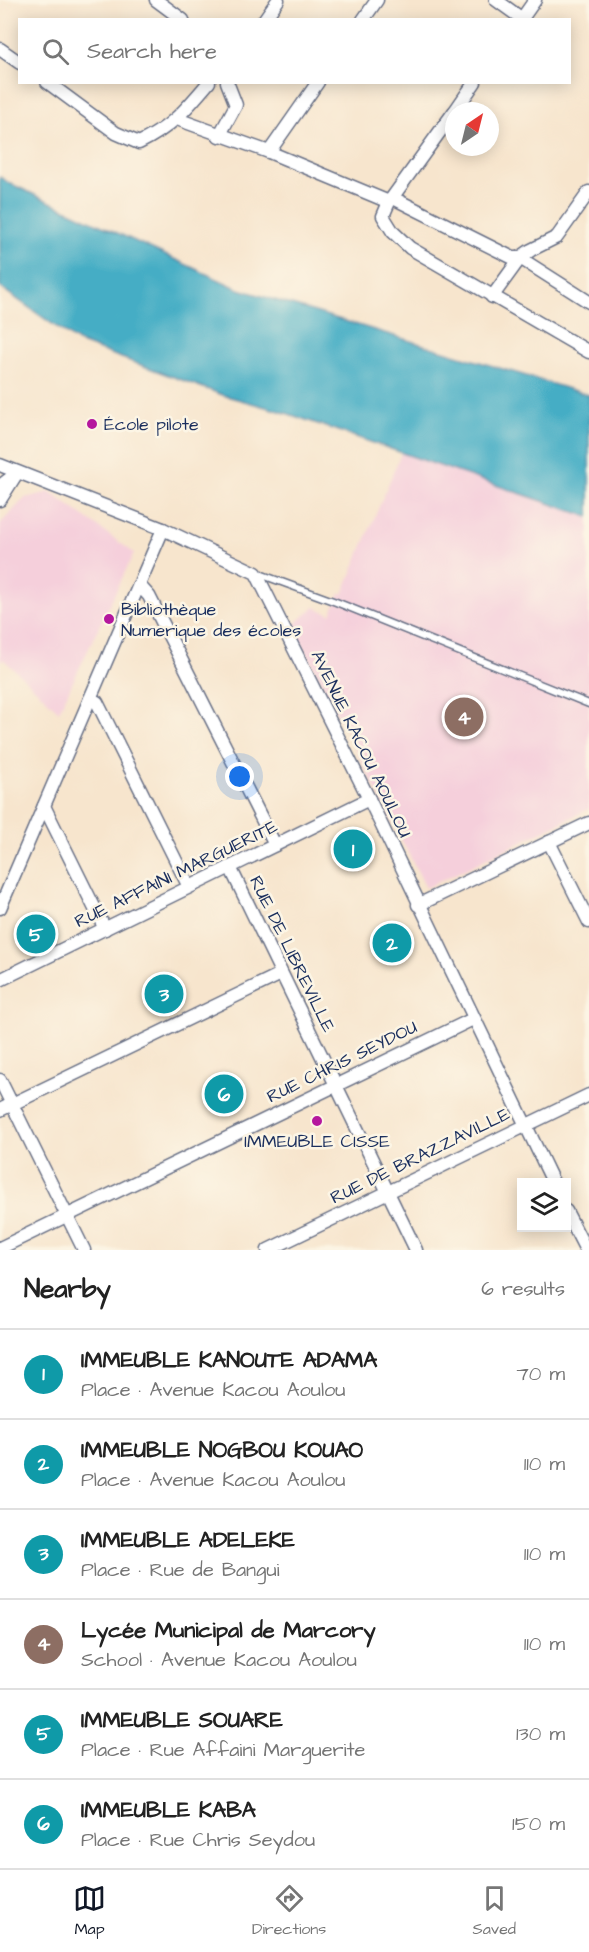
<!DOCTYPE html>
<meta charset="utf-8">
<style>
:root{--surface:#fff;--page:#f6f6f6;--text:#222;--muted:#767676;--line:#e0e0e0;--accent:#111827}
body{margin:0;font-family:"Architects Daughter",sans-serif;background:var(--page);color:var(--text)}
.controls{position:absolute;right:18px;bottom:18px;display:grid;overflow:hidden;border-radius:0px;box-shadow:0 3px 15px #0003}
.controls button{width:54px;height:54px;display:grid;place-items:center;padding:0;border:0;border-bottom:2px solid var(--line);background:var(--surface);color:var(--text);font:30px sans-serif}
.compass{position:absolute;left:445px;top:102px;width:54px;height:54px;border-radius:50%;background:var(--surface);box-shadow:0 3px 15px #0003;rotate:35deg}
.you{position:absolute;left:240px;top:777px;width:21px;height:21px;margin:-15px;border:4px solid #fff;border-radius:50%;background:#1a73e8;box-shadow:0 0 0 9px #1a73e833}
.badge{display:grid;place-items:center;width:39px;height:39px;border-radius:50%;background:var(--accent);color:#fff;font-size:20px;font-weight:700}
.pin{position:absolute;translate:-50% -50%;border:3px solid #fff;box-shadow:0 2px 6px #0006}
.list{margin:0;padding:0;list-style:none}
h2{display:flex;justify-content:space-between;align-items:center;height:78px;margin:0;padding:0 24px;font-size:26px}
h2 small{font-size:20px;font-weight:400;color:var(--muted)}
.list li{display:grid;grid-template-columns:39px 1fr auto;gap:18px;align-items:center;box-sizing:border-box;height:90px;padding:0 24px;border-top:2px solid var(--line)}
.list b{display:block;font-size:22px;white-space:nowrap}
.list p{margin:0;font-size:20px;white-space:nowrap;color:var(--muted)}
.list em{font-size:20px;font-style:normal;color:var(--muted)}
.icon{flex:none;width:33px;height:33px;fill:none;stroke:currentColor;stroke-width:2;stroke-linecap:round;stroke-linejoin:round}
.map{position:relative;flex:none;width:589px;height:1250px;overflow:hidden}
.search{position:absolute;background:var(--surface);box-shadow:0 3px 15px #0003;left:18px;right:18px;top:18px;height:66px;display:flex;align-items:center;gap:15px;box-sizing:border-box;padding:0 21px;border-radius:0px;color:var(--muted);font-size:22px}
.sheet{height:618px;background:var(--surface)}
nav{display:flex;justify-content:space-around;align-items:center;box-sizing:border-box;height:84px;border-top:2px solid var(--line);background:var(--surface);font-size:16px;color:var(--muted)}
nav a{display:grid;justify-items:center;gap:3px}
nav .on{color:var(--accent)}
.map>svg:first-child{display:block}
.built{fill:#f5cfdb}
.water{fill:#45adc5;stroke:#306e92;stroke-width:1.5}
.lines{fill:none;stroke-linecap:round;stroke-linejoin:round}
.service-casing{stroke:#686f85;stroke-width:9}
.minor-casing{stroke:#686f85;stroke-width:15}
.service{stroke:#fff;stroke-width:6}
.minor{stroke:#fff;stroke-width:12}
.poi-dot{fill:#b5179e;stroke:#fcf5e5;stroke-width:2}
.labels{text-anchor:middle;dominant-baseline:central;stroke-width:5;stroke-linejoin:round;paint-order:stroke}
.poi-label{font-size:18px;fill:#1b2f5e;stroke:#fcf5e5;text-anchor:start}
.street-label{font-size:18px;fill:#1b2f5e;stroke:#fcf5e5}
</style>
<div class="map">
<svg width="589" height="1250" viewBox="0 0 589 1250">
<rect width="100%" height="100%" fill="#fcf5e5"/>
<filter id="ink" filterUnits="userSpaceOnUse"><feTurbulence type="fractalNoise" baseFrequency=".0167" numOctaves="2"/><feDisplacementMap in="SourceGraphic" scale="12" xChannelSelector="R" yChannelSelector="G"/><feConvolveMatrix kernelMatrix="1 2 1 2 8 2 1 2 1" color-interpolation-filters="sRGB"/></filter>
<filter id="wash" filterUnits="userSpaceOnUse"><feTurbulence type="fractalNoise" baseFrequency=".008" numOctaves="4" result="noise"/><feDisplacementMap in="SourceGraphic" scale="24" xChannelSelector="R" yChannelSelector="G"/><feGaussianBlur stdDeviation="1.35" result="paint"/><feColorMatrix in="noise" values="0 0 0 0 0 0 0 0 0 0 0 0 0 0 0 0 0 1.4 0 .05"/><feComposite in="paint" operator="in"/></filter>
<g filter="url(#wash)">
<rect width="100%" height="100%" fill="#f7e5cd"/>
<g class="built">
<polygon points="402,451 589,517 589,809 426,888 293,626 314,607 331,614 340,593 343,594"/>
<polygon points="50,492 134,553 59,711 4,660 0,661 0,524 25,498"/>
</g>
<polygon class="water" points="0,177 9,183 239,289 589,395 589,517 280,411 223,395 78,342 0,287"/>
</g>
<g filter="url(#ink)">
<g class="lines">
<g class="service-casing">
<polyline id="service" points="257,573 336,602 589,704"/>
</g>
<g class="minor-casing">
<g id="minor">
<polyline points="156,0 183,20"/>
<polyline points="496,0 521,18"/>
<polyline points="264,20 278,0"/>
<polyline points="363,20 377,0"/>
<polyline points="521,20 535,0"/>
<polyline points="0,49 20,63"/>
<path d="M47 82 116 133 139 143C173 126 185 110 209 82"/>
<polyline points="455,111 475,82"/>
<polyline points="454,112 389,202 383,216 393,232 410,248 589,352"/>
<polyline points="177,119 269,152 389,202"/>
<polyline points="219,136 236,105 227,82"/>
<polyline points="269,152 318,82"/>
<polyline points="393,198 513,258 520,258 589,302"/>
<polyline points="492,297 521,257 531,250 557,237 589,192"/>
<polyline points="0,465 163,529 256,573 369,799 553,1182"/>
<polyline points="0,486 17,473 0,500"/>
<polyline points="139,585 149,596 275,845"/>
<polyline points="90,699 97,702 189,887"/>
<polyline points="44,806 105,929"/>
<polyline points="549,842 589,922"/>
<polyline points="230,867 416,1250"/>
<polyline points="418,905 589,823"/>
<polyline points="0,908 163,529"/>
<polyline points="0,980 369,799"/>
<polyline points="0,1080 84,1250"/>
<polyline points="0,1110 281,974"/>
<polyline points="566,1211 586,1250"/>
<polyline points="0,1248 473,1019"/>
<polyline points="268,1250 589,1095"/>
</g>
</g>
<use href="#service" class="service"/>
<use href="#minor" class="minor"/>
</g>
</g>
<g class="poi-dot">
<circle cx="92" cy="424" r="6"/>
<circle cx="109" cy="619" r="6"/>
<circle cx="317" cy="1121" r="6"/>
</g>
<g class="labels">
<g class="poi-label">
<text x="104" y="424">École pilote</text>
<text x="121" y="609">Bibliothèque<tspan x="121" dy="21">Numerique des écoles</tspan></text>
<text x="317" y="1141" text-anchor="middle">IMMEUBLE CISSE</text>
</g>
<g class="street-label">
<text transform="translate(361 744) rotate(64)">AVENUE KACOU AOULOU</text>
<text transform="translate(176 874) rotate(-26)">RUE AFFAINI MARGUERITE</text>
<text transform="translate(292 954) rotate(64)">RUE DE LIBREVILLE</text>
<text transform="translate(342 1062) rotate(-26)">RUE CHRIS SEYDOU</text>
<text transform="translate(420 1156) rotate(-26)">RUE DE BRAZZAVILLE</text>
</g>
</g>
</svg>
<div class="controls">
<button><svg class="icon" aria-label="layers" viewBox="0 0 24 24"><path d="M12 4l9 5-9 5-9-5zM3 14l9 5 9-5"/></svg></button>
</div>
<svg class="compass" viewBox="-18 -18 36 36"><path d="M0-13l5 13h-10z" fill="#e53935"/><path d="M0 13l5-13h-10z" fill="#767676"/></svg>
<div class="you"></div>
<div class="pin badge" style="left:353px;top:849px;background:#0f9aa8">1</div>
<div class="pin badge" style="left:392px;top:943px;background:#0f9aa8">2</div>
<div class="pin badge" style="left:164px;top:994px;background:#0f9aa8">3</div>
<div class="pin badge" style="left:464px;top:717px;background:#8d6e63">4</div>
<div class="pin badge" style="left:36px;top:934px;background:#0f9aa8">5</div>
<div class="pin badge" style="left:224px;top:1094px;background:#0f9aa8">6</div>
<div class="search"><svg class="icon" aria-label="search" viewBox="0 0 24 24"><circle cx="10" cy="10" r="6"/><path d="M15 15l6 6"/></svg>Search here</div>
</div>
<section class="sheet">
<h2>Nearby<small>6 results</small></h2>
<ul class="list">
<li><span class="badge" style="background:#0f9aa8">1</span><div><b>IMMEUBLE KANOUTE ADAMA</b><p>Place · Avenue Kacou Aoulou</p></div><em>70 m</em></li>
<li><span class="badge" style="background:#0f9aa8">2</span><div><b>IMMEUBLE NOGBOU KOUAO</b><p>Place · Avenue Kacou Aoulou</p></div><em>110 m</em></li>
<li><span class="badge" style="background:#0f9aa8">3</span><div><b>IMMEUBLE ADELEKE</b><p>Place · Rue de Bangui</p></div><em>110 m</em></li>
<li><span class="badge" style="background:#8d6e63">4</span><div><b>Lycée Municipal de Marcory</b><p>School · Avenue Kacou Aoulou</p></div><em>110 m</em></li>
<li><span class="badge" style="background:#0f9aa8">5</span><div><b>IMMEUBLE SOUARE</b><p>Place · Rue Affaini Marguerite</p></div><em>130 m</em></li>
<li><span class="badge" style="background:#0f9aa8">6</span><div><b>IMMEUBLE KABA</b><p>Place · Rue Chris Seydou</p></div><em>150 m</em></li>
</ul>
</section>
<nav>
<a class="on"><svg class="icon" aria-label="map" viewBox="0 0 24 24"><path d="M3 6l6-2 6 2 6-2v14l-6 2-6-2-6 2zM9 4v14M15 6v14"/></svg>Map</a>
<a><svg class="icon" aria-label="directions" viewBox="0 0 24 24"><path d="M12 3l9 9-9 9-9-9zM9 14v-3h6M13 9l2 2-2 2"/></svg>Directions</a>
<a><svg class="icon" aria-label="saved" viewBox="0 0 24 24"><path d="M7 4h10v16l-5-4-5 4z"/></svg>Saved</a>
</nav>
